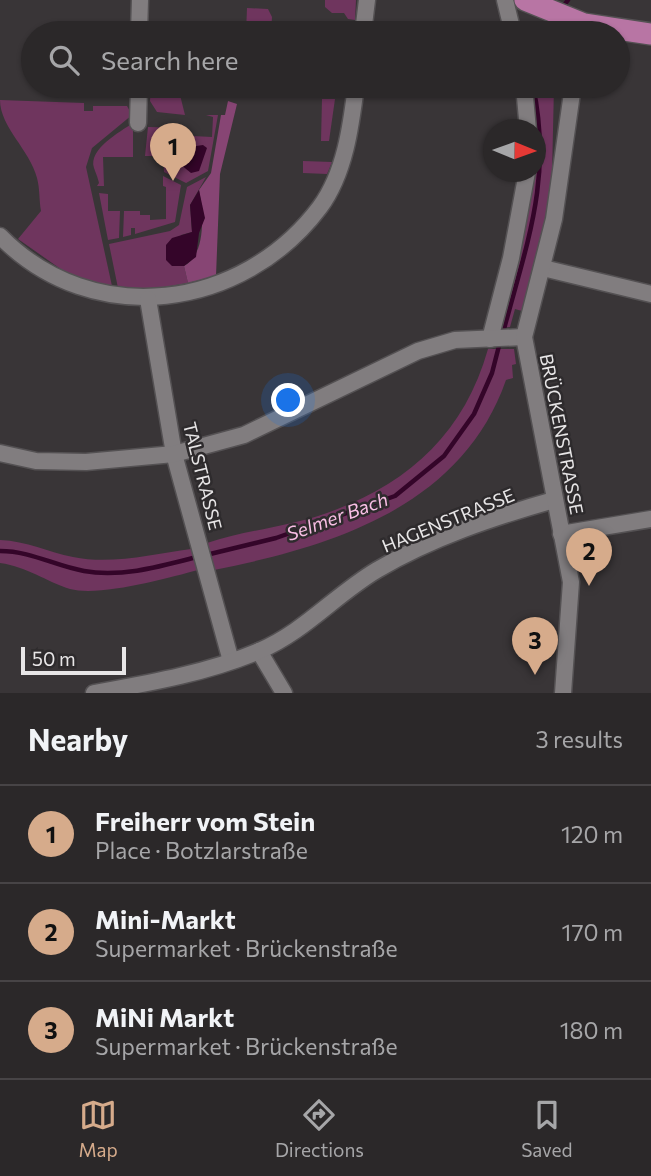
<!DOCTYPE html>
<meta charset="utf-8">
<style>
:root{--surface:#2b2829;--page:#333031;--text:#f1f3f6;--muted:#a6a6a8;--line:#474446;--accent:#d6ab8b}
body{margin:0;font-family:Commissioner,sans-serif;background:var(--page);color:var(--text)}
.compass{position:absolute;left:483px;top:119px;width:63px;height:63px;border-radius:50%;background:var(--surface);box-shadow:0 2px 5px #0004;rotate:91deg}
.scale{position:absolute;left:21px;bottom:18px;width:105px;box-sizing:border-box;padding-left:7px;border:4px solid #e8e6e7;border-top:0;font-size:19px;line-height:24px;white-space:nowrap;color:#e8e6e7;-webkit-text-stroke:5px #2e2b2d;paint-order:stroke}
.you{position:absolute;left:289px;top:401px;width:24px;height:24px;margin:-18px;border:5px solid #fff;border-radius:50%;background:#1a73e8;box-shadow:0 0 0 10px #1a73e833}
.badge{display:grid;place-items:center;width:46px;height:46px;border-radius:50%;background:var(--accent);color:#111;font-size:23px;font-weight:700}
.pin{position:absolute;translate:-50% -58px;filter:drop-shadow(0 2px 4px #0008)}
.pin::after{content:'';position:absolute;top:37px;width:24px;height:21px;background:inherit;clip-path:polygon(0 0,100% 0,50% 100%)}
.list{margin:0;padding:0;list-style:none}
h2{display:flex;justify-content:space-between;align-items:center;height:91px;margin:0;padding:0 28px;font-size:30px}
h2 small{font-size:23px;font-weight:400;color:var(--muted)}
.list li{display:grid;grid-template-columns:46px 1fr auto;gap:21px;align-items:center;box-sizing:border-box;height:98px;padding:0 28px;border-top:2px solid var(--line)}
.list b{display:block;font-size:26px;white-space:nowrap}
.list p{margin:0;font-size:23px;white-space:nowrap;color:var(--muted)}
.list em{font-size:23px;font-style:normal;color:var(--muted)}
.icon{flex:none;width:38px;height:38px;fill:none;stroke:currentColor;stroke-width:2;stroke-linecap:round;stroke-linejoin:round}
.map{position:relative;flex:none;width:651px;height:693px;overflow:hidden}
.search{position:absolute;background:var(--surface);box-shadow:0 2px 5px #0004;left:21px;right:21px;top:21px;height:77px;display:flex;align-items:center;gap:18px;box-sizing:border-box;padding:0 24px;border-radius:38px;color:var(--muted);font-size:26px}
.sheet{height:385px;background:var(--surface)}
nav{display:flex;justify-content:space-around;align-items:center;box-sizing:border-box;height:98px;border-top:2px solid var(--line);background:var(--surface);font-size:19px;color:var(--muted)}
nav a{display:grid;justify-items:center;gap:4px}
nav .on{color:var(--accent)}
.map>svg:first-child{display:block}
.green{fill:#6f355e}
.forest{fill:#874574}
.water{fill:#340529}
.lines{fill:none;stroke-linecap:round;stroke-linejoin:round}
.stream{stroke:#340529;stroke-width:4.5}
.service-casing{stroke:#545153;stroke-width:11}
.minor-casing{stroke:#545153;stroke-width:19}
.primary-casing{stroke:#545153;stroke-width:24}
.service{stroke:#817d7f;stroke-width:8}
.minor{stroke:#817d7f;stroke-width:16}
.primary{stroke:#b875a4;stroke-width:21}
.labels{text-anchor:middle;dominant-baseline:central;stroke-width:5;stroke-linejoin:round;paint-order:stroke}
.street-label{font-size:18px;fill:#e8e6e7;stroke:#2e2b2d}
.water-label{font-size:19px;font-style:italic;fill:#f8bee4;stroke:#2e2b2d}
</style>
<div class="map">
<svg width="651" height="693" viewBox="0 0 651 693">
<rect width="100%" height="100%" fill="#393537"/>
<g class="green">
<polygon points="325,0 356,0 355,20 348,19 344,13 332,13 325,7"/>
<polygon points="247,8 268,9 272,17 271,33 246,33"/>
<polygon points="151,86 160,86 160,95 180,95 185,115 157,112 150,101"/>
<polygon points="527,86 554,86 552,174 547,213 522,311 515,309 510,327 499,328 532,172 536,172 536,130"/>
<polygon points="322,99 335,99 329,141 321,141"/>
<path d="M0 100 84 103V111H93V106H127L132 115 92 148 86 167 112 286 72 277 18 239 41 211C39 200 40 189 37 178 30 150 0 127 0 100Z"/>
<polygon points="206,115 218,115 208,171 186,183 164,172 163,156 145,156 148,127 186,128 193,136 212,137 213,117"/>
<path d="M133 123V157H103L104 186H97L99 183C98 178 95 171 94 168 88 149 120 132 133 123Z"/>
<polygon points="303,161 332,162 327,174 303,173"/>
<polygon points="163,176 181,185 175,222 135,234 135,228 131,228 131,235 123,237 124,211 140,211 140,215 150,215 150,220 166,219 166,187 163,186"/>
<polygon points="206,177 190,205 192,232 181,235 172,266 184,266 188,283 146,290 118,288 109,244 170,231 179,225 187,187"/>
<polygon points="99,193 108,194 108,211 120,211 119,238 108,240"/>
<path d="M488 349H514L516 364 512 365 513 378 506 380C462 506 334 546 214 570L207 543C246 530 288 527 327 513 408 484 464 434 488 349Z"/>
<path d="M0 540C27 541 48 552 73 557 111 565 154 554 191 549L198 570C168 578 100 597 70 589 45 581 28 567 0 563Z"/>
</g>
<path class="forest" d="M228 101 237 104 220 174 216 276 188 283 184 266C207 254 203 211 199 190L211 173 221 115H225Z"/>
<g class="water">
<polygon points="203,145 207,148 199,171 191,173 175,160 174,155 183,148"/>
<polygon points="199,190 205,218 199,233 196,257 184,266 172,266 166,260 166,245 172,238 192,232 190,205"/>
</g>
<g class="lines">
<g class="stream">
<polyline points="562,8 568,0"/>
<polyline points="537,33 551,19"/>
<path d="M503 333C526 245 553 179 533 86"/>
<path d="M0 551C31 551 55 566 84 571 121 578 162 566 197 557"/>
<polyline points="206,555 276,538 395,496 444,456 474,414 492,373 500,342"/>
</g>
<g class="service-casing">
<polyline id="service" points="113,86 139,86"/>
</g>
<g class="minor-casing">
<g id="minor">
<polyline points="505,0 513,33"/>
<polyline points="139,33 140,0"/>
<polyline points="363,33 367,0"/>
<polyline points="524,86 528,130"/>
<polyline points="138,123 139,86"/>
<path d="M0 236C93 331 243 310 320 207 345 173 351 126 356 86"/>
<polyline points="543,268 651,294"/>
<polyline points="148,299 174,454 231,661"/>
<polyline points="490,339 511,258 527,172"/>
<polyline points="0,453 36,461 86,462 174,454 244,435 418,351 455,340 524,337"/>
<polyline points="561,534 651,519"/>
<polyline points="259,651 284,693"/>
<path d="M94 693C149 683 207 673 259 651 304 632 335 595 377 570 431 538 494 517 554 500"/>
<polyline points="563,693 571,582 524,337 554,219 573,86"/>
</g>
</g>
<g class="primary-casing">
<polyline id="primary" points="525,0 584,24 651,34"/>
</g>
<use href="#service" class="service"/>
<use href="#minor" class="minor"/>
<use href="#primary" class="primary"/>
</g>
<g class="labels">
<g class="street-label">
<text transform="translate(562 434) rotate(79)">BRÜCKENSTRASSE</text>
<text transform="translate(203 476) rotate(76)">TALSTRASSE</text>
<text transform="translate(448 520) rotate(-22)">HAGENSTRASSE</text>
</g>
<g class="water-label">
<text transform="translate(337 516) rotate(-20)">Selmer Bach</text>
</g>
</g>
</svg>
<svg class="compass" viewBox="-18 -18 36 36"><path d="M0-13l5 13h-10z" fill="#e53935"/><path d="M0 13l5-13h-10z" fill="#a6a6a8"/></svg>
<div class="scale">50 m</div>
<div class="you"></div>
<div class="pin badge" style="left:173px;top:181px">1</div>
<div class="pin badge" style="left:589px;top:586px">2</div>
<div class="pin badge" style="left:535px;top:675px">3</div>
<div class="search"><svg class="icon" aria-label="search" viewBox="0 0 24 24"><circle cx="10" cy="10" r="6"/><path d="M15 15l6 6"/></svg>Search here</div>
</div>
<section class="sheet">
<h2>Nearby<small>3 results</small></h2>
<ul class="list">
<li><span class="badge">1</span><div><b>Freiherr vom Stein</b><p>Place · Botzlarstraße</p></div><em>120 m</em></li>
<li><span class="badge">2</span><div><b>Mini-Markt</b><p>Supermarket · Brückenstraße</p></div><em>170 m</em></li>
<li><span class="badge">3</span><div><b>MiNi Markt</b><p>Supermarket · Brückenstraße</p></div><em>180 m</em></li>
</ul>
</section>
<nav>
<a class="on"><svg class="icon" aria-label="map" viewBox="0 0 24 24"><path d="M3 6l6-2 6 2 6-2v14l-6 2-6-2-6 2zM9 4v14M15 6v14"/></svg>Map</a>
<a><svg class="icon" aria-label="directions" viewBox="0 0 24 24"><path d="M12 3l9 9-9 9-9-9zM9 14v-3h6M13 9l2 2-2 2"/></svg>Directions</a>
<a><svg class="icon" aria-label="saved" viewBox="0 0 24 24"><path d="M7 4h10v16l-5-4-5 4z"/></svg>Saved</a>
</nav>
